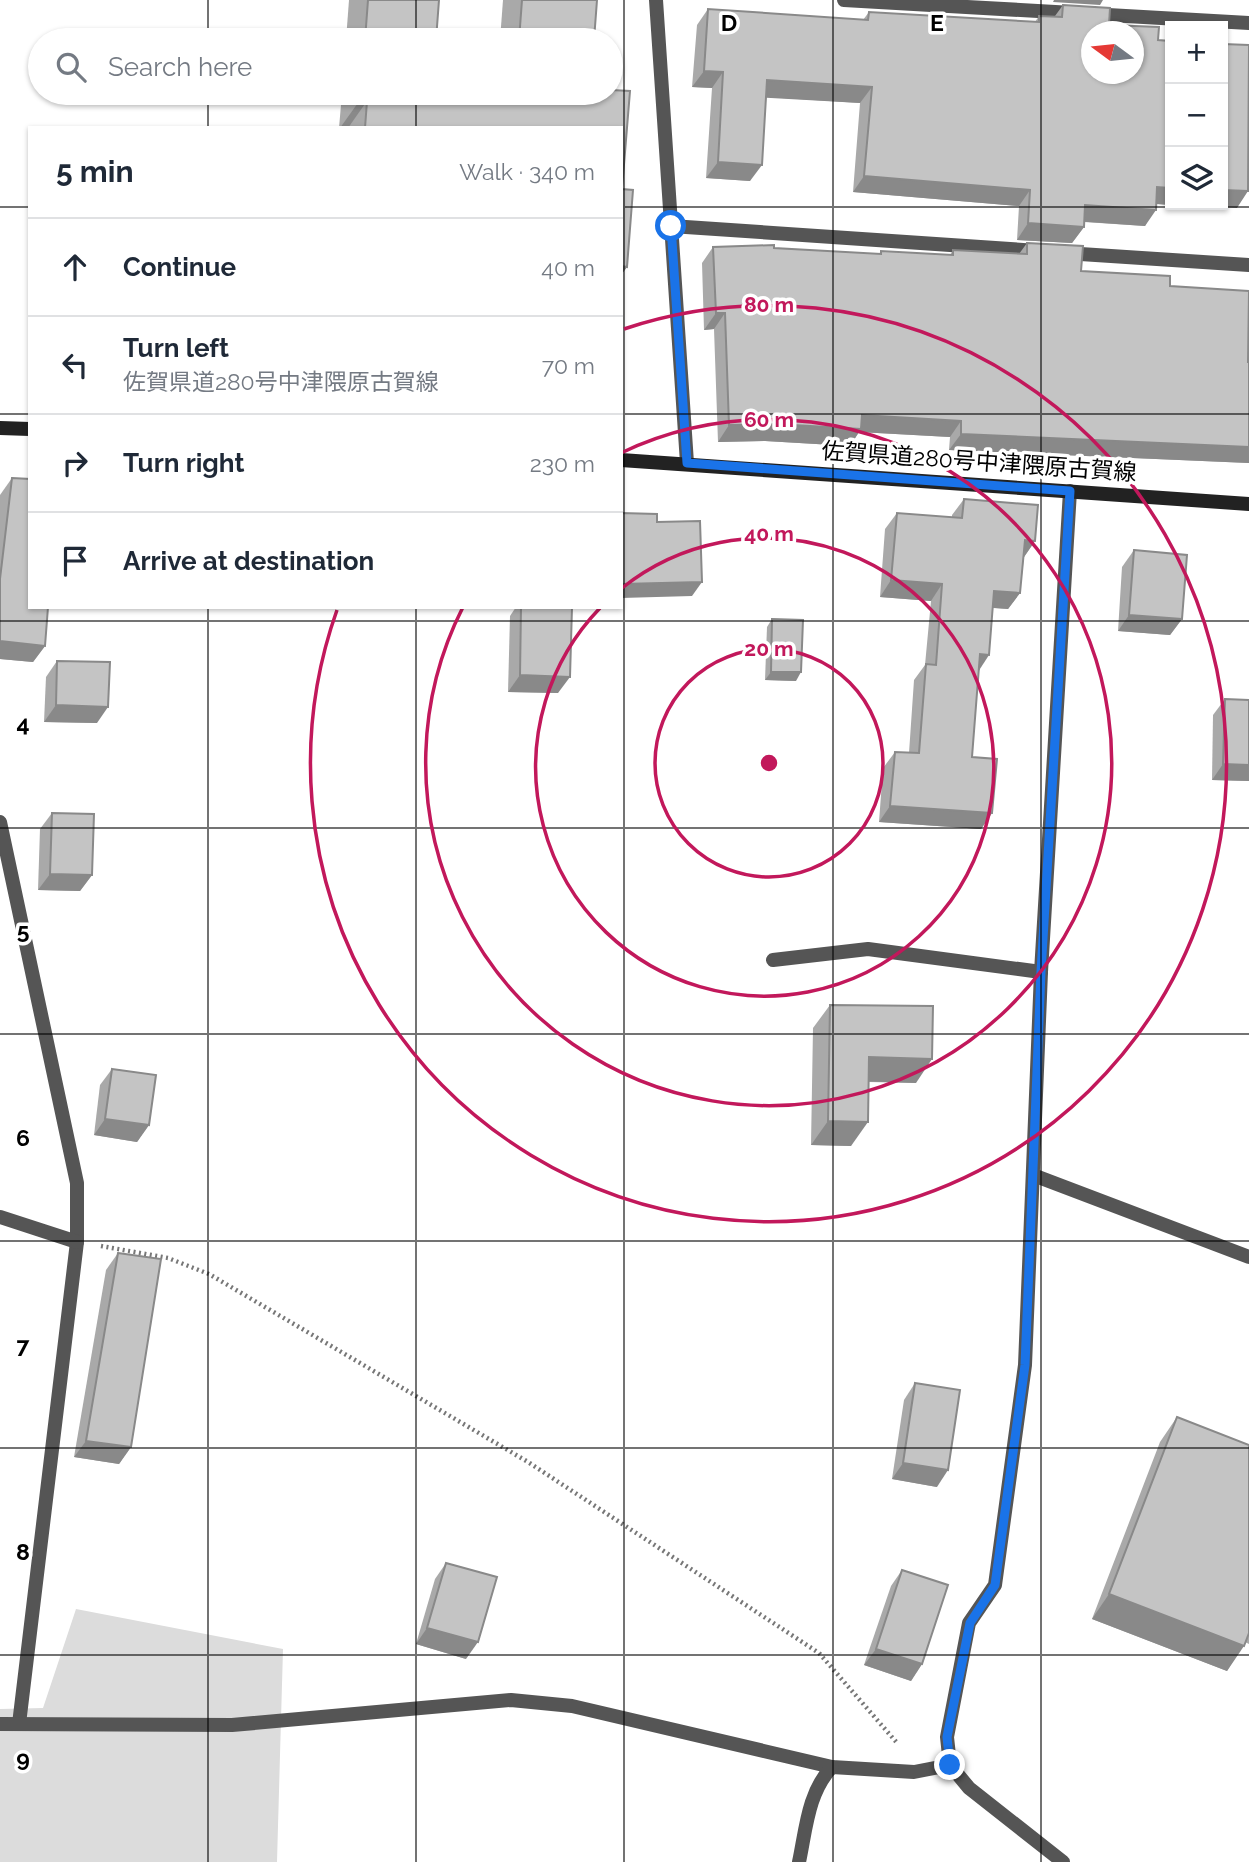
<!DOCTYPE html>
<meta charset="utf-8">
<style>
:root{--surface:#fff;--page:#f2f2f3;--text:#1f2937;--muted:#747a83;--line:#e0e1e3}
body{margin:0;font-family:Raleway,"Noto Sans JP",sans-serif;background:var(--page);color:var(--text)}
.controls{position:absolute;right:21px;top:21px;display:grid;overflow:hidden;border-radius:0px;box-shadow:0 2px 5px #0004}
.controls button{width:63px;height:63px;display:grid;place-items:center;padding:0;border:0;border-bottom:2px solid var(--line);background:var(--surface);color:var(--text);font:35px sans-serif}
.compass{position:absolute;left:1081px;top:21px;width:63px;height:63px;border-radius:50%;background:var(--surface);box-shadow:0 2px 5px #0004;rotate:285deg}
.stop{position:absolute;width:21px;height:21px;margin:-16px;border:5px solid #1a73e8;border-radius:50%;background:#fff}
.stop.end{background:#1a73e8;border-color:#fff;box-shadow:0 2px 7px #0008}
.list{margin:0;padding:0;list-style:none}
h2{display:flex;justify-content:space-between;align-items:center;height:91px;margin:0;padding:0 28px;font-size:30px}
h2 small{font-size:23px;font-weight:400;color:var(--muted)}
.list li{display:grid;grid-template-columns:46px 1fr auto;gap:21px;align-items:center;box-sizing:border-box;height:98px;padding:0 28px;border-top:2px solid var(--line)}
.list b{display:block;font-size:26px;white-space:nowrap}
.list p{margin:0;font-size:23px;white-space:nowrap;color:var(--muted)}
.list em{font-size:23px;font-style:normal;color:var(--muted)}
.icon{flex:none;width:38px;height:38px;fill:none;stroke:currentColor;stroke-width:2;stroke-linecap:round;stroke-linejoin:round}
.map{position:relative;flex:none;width:1249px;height:1862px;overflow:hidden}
.search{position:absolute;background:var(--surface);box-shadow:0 2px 5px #0004;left:28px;top:28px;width:595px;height:77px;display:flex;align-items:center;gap:18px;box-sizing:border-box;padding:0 24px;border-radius:38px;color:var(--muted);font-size:26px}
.panel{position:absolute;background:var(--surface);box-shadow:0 2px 5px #0004;left:28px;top:126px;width:595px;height:483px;border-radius:0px}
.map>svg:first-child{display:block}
.green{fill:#dcdcdc}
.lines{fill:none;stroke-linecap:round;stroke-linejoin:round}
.path{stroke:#777;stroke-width:4.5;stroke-dasharray:2 3.5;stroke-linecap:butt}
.service{stroke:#555;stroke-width:14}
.minor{stroke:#555;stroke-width:14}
.tertiary{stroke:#555;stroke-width:14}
.secondary{stroke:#222;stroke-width:14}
.wall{fill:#a9a9a9}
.shaded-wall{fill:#898989}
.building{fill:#c4c4c4;stroke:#898989;stroke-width:2;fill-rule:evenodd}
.route{stroke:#1a73e8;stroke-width:9}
.grid{fill:none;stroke:#000;stroke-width:2;stroke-opacity:0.55}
.ring{fill:none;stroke:#c2185b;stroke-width:3.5}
.labels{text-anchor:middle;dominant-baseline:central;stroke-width:7;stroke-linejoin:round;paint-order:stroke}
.street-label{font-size:23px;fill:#000;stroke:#fff}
.grid-label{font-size:23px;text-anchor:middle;font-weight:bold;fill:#000;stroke:#fff;stroke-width:7;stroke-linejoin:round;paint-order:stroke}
.centre{fill:#c2185b;stroke:#fff;stroke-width:3.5}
.ring-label{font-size:21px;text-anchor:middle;font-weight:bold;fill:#c2185b;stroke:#fff;stroke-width:7;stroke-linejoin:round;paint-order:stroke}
</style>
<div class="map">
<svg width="1249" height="1862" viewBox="0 0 1249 1862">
<rect width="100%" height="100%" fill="#fff"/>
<polygon class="green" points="76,1609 283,1649 277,1862 0,1862 0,1709 43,1708"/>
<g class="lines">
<polyline class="path" points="101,1246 168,1258 209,1274 528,1462 819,1653 898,1744"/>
<polyline class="service" points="1033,1175 1249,1257"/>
<g class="minor">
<polyline points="656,0 687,463"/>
<polyline points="844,0 1249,23"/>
<polyline points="671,226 1038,251"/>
<polyline points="1065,253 1249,265"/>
<polyline points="0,822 77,1183 77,1242 19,1724"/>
<polyline points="773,960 868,949 1041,972"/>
<polyline points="0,1217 77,1242"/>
<polyline points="0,1724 232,1725 511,1700 572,1706 832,1767 914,1772 950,1765"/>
<path d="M799 1862C806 1829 808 1792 832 1767"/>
</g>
<polyline class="tertiary" points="1063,1862 969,1788 950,1765 947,1737 969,1623 995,1585 1025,1365 1041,972 1070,491"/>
<g class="secondary">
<polyline points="0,428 30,429"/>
<polyline points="621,460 1249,504"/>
</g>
</g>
<g class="wall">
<polygon points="349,0 439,0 436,40 346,40"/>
<polygon points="503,0 597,0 594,40 500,40"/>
<polygon points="1063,5 1109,25 1158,40 1170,41 1170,205 1156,204 1145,226 1084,222 1084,227 1072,243 1017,240 1019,206 853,192 860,103 766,97 750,181 706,178 712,88 692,87 697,25 708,9 863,20 869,12 1035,22 1039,16 1055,16"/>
<polygon points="611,90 630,91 622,189 633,190 627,267 621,275 621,128 339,128 342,93 611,93"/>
<polygon points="1027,243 1081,271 1170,286 1249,362 1249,463 949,450 950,437 859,432 850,446 765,441 718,442 714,329 704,330 702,263 713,247 774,248 879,254 881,251 950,255 953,250 1019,254"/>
<polygon points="12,478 45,646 33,662 0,659 0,495"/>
<polygon points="964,499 1035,541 1024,557 1020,593 1008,609 993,608 979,671 972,757 992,813 981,829 879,822 883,768 895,752 909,753 914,680 925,665 931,601 880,597 885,529 897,513 952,517 952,515"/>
<polygon points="1134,550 1182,619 1170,635 1118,631 1122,567"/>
<polygon points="516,607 572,607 558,693 508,692 510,616"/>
<polygon points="772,619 796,681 765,680 767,627"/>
<polygon points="57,661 97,723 44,722 46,677"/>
<polygon points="1225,699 1249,700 1249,781 1212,780 1213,715"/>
<polygon points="52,813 92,875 80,891 38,890 40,829"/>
<polygon points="830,1005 916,1083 869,1082 851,1146 811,1145 813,1028"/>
<polygon points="112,1069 149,1125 137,1142 94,1135 100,1085"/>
<polygon points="118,1253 131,1447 119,1464 74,1457 106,1270"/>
<polygon points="915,1383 937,1487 892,1479 904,1400"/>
<polygon points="1177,1417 1249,1445 1249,1644 1245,1642 1227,1671 1092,1619 1160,1442"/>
<polygon points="446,1563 466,1659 416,1644 435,1579"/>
<polygon points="902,1570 922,1664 911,1681 864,1665 891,1586"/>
</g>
<g class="shaded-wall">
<polygon points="1054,0 1103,0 1100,5 1053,2"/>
<polygon points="704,71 723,72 712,88 692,87"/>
<polygon points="767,80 872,87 860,103 755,97"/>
<polygon points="360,100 367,101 348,128 340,128"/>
<polygon points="718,162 762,165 750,181 706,178"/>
<polygon points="864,176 1030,190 1019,206 853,192"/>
<polygon points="1157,187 1170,188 1170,205 1146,203"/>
<polygon points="1223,190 1248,191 1237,208 1175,205 1223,205"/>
<polygon points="1085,205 1156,210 1145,226 1074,221"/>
<polygon points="1028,223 1084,227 1072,243 1017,240"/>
<polygon points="621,266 627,267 621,275"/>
<polygon points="716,313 725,313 714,329 704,330"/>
<polygon points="862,415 961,421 950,437 859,432 850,446 765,441 718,442 729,425"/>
<polygon points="961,434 1249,447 1249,463 949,450"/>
<polygon points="1025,540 1035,541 1024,557"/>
<polygon points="891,580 942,584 931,601 880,597"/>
<polygon points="702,582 692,596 621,598 621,584"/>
<polygon points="994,591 1020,593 1008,609 983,607"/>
<polygon points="1129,615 1182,619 1170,635 1118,631"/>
<polygon points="0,641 45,646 33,662 0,659"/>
<polygon points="980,654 989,655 978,672"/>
<polygon points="771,672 801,672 796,681 765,680"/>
<polygon points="520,675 570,677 558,693 508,692"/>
<polygon points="56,705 108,707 97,723 44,722"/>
<polygon points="1223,764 1249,765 1249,781 1212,780"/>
<polygon points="890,806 992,813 981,829 879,822"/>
<polygon points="50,874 92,875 80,891 38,890"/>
<polygon points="869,1057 932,1059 916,1083 852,1081"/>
<polygon points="105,1119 149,1125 137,1142 94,1135"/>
<polygon points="828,1121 868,1122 851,1146 811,1145"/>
<polygon points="86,1441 131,1447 119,1464 74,1457"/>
<polygon points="903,1463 948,1470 937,1487 892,1479"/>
<polygon points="1109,1594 1244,1646 1227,1671 1092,1619"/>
<polygon points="427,1628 478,1642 466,1659 416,1644"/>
<polygon points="876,1649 922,1664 911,1681 864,1665"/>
</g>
<g class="building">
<polygon points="368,0 439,0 436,40 365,40"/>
<polygon points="522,0 597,0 594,40 519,40"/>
<path d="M1063 5 1110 8 1109 25 1159 27 1158 40 1170 41V188L1157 187 1156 210 1085 205 1084 227 1028 223 1030 190 864 176 872 87 767 80 762 165 718 162 723 72 704 71 708 9 868 20 869 12 1039 22V16L1062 17ZM1091 32H1133V74H1091Z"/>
<polygon points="1223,44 1249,45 1248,191 1223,190"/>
<polygon points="611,90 630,91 622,189 633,190 627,267 621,266 621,128 365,128 367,101 360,100 360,93 611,93"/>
<polygon points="1027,243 1083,246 1081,271 1170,276 1170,286 1249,291 1248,362 1249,362 1249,447 961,434 961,421 862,415 861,429 776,424 729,425 725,313 716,313 713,247 774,245 774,248 881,254 881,251 953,255 953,250 1027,254"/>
<polygon points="12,478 30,479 30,607 48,607 45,646 0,641 0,579"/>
<polygon points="964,499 1038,505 1035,541 1025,540 1020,593 994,591 989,655 980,654 972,757 997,759 992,813 890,806 895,752 919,753 926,664 936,665 942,584 891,580 897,513 962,518"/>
<polygon points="621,513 657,514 657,522 700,521 702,582 621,584"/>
<polygon points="1134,550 1187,555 1182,619 1129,615"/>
<polygon points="521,607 572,607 570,677 520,675"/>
<polygon points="772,619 803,620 801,672 771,672"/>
<polygon points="57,661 110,662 108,707 56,705"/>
<polygon points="1225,699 1249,700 1249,765 1223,764"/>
<polygon points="52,813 94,814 92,875 50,874"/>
<polygon points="830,1005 933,1006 932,1059 869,1057 868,1122 828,1121"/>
<polygon points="112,1069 156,1075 149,1125 105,1119"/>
<polygon points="118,1253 161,1259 131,1447 86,1441"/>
<polygon points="915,1383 960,1390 948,1470 903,1463"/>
<polygon points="1177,1417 1249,1445 1249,1633 1244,1646 1109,1594"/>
<polygon points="446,1563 497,1577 478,1642 427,1628"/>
<polygon points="902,1570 948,1585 922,1664 876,1649"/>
</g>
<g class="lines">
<polyline class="route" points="671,226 687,463 1070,491 1041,972 1025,1365 995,1585 970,1623 947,1737 950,1765"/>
</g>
<path class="grid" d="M208 0V40M416 0V40M624 0V1862M833 0V1862M1041 0V1862M208 93V128M416 93V128M0 207H30M621 207H1249M0 414H30M621 414H1249M208 607V1862M416 607V1862M0 621H1249M0 828H1249M0 1034H1249M0 1241H1249M0 1448H1249M0 1655H1249"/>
<g class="ring">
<circle cx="769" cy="763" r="114"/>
<path d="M622 588A229 229 0 1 1 600 608"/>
<path d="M621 453A343 343 0 1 1 463 607"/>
<path d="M624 329A458 458 0 1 1 337 610"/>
</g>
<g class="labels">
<g class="street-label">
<text transform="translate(979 461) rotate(4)">佐賀県道280号中津隈原古賀線</text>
</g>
</g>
<g class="grid-label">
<text x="729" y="31">D</text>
<text x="937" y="31">E</text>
<text x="23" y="732">4</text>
<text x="23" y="939">5</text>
<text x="23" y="1146">6</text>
<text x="23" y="1353">7</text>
<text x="23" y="1560">8</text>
<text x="23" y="1767">9</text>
</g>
<circle cx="769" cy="763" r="10" class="centre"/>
<g class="ring-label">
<text x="769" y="312">80 m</text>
<text x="769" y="427">60 m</text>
<text x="769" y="541">40 m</text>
<text x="769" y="656">20 m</text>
</g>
</svg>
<div class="controls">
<button>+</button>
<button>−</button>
<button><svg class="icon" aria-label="layers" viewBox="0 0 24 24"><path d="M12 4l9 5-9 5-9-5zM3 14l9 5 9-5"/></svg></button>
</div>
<svg class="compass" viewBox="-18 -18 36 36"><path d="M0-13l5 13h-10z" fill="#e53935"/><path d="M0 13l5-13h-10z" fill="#747a83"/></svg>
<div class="stop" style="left:671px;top:226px"></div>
<div class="stop end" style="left:950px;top:1765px"></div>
<div class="search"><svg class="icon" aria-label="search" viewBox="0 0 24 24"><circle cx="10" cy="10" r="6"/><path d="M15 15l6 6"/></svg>Search here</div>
<section class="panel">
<h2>5 min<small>Walk · 340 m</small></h2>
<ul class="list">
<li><svg class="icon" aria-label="ahead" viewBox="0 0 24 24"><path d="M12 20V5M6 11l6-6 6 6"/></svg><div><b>Continue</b></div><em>40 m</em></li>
<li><svg class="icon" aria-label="left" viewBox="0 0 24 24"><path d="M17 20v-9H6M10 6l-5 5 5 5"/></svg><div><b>Turn left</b><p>佐賀県道280号中津隈原古賀線</p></div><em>70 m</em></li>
<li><svg class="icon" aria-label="right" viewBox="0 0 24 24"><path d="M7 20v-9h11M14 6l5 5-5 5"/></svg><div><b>Turn right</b></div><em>230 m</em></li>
<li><svg class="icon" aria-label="arrive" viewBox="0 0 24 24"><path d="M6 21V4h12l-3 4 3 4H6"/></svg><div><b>Arrive at destination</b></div></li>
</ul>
</section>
</div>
